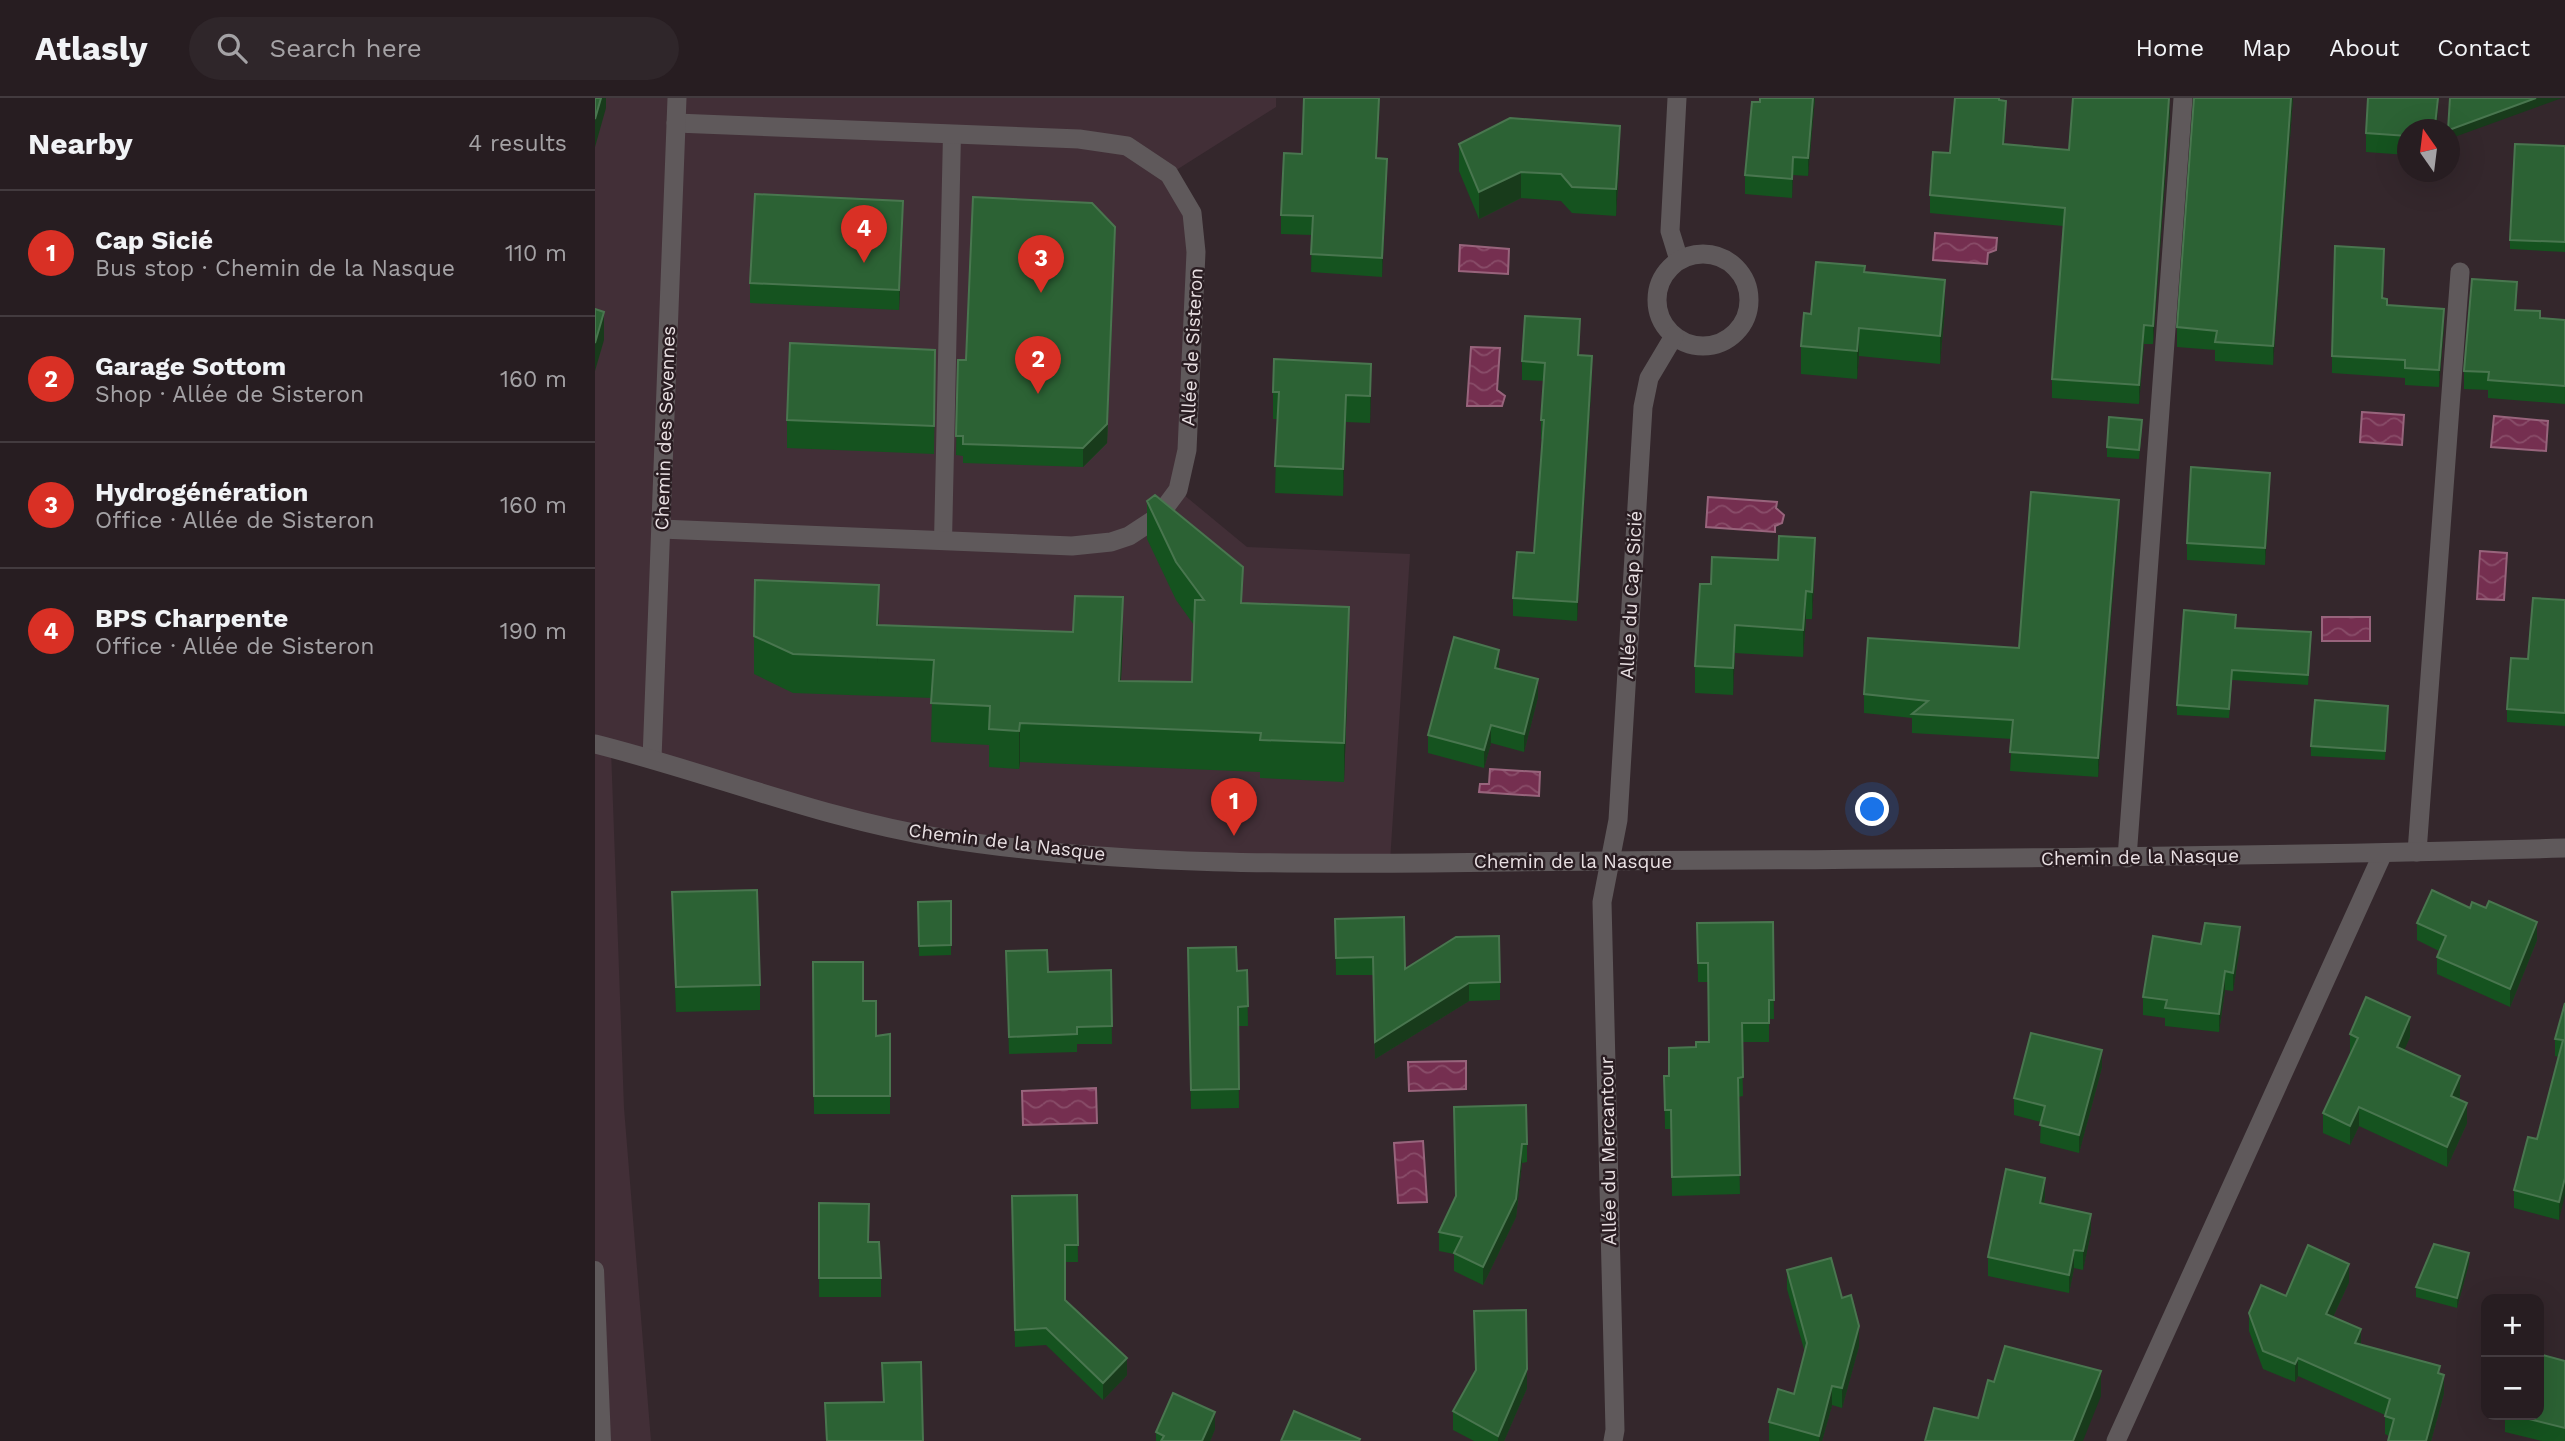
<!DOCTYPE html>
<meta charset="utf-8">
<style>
:root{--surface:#271d21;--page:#2f262a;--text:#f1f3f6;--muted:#a4a2a5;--line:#433b3f;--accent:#d93025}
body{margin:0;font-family:"Work Sans",sans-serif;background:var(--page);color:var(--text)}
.controls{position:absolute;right:21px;bottom:21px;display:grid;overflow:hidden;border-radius:14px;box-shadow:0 7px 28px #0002}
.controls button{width:63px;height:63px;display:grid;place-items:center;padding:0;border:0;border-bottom:2px solid var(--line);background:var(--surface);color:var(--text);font:35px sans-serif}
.compass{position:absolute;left:1802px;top:21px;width:63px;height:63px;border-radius:50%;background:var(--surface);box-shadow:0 7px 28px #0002;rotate:346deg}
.you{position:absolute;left:1278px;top:712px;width:24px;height:24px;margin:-18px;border:5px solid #fff;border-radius:50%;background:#1a73e8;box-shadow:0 0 0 10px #1a73e833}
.badge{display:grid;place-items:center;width:46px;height:46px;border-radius:50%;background:var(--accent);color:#fff;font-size:23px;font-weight:700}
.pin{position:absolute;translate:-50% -58px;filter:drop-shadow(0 2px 4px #0008)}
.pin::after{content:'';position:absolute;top:37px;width:24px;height:21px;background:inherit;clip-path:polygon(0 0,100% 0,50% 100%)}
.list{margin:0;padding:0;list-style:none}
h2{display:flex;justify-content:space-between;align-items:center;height:91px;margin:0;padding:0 28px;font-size:30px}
h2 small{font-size:23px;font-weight:400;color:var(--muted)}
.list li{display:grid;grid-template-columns:46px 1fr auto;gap:21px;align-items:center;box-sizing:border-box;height:126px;padding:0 28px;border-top:2px solid var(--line)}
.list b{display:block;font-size:26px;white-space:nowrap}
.list p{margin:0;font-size:23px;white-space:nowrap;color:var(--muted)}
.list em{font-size:23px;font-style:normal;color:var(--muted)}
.icon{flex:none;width:38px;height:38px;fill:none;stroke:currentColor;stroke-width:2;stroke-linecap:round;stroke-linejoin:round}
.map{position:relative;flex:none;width:1970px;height:1343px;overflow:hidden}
header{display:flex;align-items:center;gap:42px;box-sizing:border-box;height:98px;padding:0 35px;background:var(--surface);border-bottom:2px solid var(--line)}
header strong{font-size:33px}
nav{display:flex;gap:38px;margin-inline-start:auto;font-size:24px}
.search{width:490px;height:63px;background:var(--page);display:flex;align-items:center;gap:18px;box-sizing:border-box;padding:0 24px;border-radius:38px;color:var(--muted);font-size:26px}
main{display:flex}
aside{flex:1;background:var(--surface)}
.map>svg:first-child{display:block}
.built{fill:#422f37}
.water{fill:url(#water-waves);stroke:#98647c;stroke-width:2}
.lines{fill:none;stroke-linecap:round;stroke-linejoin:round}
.service{stroke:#5f595b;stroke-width:18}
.minor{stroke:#5f595b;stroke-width:19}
.tertiary{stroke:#5f595b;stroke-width:19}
.wall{fill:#15531f}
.shaded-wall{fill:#183b1b}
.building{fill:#2c6234;stroke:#49764f;stroke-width:2}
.labels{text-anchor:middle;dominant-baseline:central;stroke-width:5;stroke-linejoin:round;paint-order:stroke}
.street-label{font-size:19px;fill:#e9e0e3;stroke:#2a1d22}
</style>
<header>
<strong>Atlasly</strong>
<div class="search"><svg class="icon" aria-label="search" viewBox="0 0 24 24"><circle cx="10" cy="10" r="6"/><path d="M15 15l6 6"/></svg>Search here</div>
<nav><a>Home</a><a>Map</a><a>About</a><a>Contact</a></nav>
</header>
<main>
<aside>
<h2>Nearby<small>4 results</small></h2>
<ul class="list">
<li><span class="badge">1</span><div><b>Cap Sicié</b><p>Bus stop · Chemin de la Nasque</p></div><em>110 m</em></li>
<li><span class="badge">2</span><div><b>Garage Sottom</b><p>Shop · Allée de Sisteron</p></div><em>160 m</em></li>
<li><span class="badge">3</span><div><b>Hydrogénération</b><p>Office · Allée de Sisteron</p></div><em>160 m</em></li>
<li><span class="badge">4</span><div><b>BPS Charpente</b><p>Office · Allée de Sisteron</p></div><em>190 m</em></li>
</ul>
</aside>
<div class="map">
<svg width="1970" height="1343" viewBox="0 0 1970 1343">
<defs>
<pattern id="water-waves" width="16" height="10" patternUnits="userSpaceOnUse" patternTransform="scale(1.75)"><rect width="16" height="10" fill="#752f50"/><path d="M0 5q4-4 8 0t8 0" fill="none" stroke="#894d69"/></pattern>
</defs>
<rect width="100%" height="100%" fill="#34272c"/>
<polygon class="built" points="0,0 681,0 681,9 575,76 597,115 583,392 652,449 815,456 795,764 649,764 345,740 16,651 29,1010 56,1343 0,1343"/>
<g class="water">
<polygon points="1340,135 1402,140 1401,152 1393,155 1392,166 1338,162"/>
<polygon points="865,147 914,151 913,176 864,173"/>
<polygon points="876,249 905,250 902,292 910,298 907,308 872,308"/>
<polygon points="1767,314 1809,317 1807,347 1765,344"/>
<polygon points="1899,318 1953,323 1951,353 1896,349"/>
<polygon points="1113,399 1182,404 1181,410 1189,417 1187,425 1180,428 1180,434 1111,429"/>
<polygon points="1885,453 1912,455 1909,502 1882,501"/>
<rect x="1727" y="519" width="48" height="24"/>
<polygon points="895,671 945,674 944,698 884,694 885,686 894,686"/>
<polygon points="871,963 871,991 814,993 813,964"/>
<polygon points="501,990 502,1025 428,1027 427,993"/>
<polygon points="828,1043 832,1104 803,1105 799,1045"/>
</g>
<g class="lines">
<g class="service">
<polyline points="348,443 357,36"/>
<polyline points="0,1172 7,1343"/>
</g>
<g class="minor">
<polyline points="1082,0 1075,133 1084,162"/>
<circle cx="1108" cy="202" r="46"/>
<polyline points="66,431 477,448 516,444 534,438 563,419 583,392 592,352 601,154 597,115 574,76 532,48 484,41 81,25"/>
<polyline points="57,661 82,0"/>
<polyline points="1822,754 1865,174"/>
<polyline points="1532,760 1588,0"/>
<polyline points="1018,1343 1020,1332 1007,804 1023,722 1048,309 1054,280 1079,238"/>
<polyline points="1521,1343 1788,755"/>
</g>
<path class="tertiary" d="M0 646C116 675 228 721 346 740 565 775 792 764 1013 763 1332 761 1651 759 1970 750"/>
</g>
<g class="wall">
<polygon points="1165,0 1220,0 1213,78 1198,77 1197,100 1150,96 1150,77"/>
<polygon points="1599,0 1698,0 1678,267 1620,263 1620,252 1582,249 1582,229"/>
<polygon points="1406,3 1411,22 1409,46 1474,52 1575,14 1558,246 1549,246 1544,306 1457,300 1457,281 1468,128 1335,115 1335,97 1355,55"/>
<polygon points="1843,14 1812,57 1771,54 1771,35"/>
<polygon points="864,46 1025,54 1021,118 977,115 966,103 926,100 884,121 864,73"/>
<polygon points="1970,48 1970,154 1915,151 1915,142"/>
<polygon points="782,60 792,80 787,179 716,174 717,137 686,136 686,117"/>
<polygon points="308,122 304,212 155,205 155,185"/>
<polygon points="520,148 512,345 488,369 368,365 368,358 361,357 363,262 371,262"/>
<polygon points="1789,169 1788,200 1792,207 1849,228 1844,289 1810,287 1810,280 1737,275 1737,258"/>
<polygon points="1270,174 1350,210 1345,266 1264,258 1262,281 1206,276 1206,248 1216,216"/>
<polygon points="1922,202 1921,212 1945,220 1970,222 1970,306 1893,300 1893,292 1869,291 1869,273"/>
<polygon points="985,240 984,257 997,277 982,523 918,518 918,500 939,455 947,341 946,341 946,322 949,283 927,282 927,263"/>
<polygon points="340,280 339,356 192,350 192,322"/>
<polygon points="776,293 775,325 751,324 748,398 680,395 682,321 678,321 678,294"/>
<polygon points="1547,331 1544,361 1512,359 1512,349"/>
<polygon points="1675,392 1670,467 1592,462 1592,445"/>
<polygon points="552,403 648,505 754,547 749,684 665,680 665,674 425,664 424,671 394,669 394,647 336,644 337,600 198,595 159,576 159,538 284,527 528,538 526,583 597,584 599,527 581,502 552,441"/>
<polygon points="1524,421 1503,679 1415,673 1417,641 1317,635 1317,620 1269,615 1269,596 1424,550"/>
<polygon points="1220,467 1217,521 1211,521 1208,559 1140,555 1138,597 1100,595 1100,568 1116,486"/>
<polygon points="1970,502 1970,628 1912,624 1912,611 1933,561"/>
<polygon points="1641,530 1716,544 1713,587 1637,582 1634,620 1582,617 1582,607"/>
<polygon points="904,570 904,571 943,599 929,654 896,645 889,670 833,655 833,637"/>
<polygon points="1793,617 1790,662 1716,658 1716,648"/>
<polygon points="77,794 165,887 165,912 81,914 77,819"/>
<polygon points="356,803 356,857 324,858 323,804"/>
<polygon points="740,821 810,871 905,884 905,902 874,903 780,961 778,877 741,877"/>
<polygon points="1178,824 1179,921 1174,921 1174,944 1147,944 1148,998 1143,999 1145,1096 1077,1098 1076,1031 1070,1031 1069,978 1074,978 1101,949 1114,944 1113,884 1103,884 1102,825"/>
<polygon points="1822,825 1942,842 1915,909 1842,876 1842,859 1844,853 1822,842"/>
<polygon points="1606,846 1645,847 1638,893 1630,892 1624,934 1570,928 1570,920 1548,917 1548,899"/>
<polygon points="593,850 642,873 652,872 653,928 643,928 644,1010 596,1011"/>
<polygon points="411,853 453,874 516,872 517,946 482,946 482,954 414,956"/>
<polygon points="218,864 268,903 281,938 295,936 295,1016 219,1016"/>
<polygon points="1970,905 1964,1122 1919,1110 1919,1092 1942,1041 1964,959 1960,958 1960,941"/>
<polygon points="1755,936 1815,939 1809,952 1865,998 1864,1001 1872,1025 1852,1069 1764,1028 1755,1047 1728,1035 1728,1015 1755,956"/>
<polygon points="1507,969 1484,1055 1445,1045 1446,1024 1419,1017 1419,1000"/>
<polygon points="859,1027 932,1046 932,1064 927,1065 921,1119 888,1187 859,1173 859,1156 844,1153 844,1134 861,1099"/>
<polygon points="482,1097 483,1164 470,1164 470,1202 532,1277 508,1302 451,1247 420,1249 417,1098"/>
<polygon points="1450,1099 1449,1106 1496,1134 1488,1172 1479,1170 1474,1195 1393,1178 1393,1159"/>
<polygon points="224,1105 273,1144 286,1180 286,1199 224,1199"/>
<polygon points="1874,1165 1862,1210 1821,1199 1821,1189"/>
<polygon points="1192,1172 1247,1200 1264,1248 1247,1310 1237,1307 1227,1343 1174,1343 1174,1324 1199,1296 1210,1255 1192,1191"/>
<polygon points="1754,1184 1738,1219 1766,1247 1845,1276 1849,1295 1836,1343 1793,1343 1794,1338 1790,1336 1790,1317 1703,1278 1700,1284 1668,1271 1654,1233 1654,1215 1691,1198"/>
<polygon points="1970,1263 1970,1343 1947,1343 1910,1334 1910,1317 1944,1317"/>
<polygon points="287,1265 328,1343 231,1343 230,1305 288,1304"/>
<polygon points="932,1290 909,1343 879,1343 858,1332 858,1313"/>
<polygon points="620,1331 615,1343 561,1343 561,1334"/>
</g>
<g class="shaded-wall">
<polygon points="6,0 11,0 11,10 0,49 0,21"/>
<polygon points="784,0 785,0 781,79 781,60"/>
<polygon points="1218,0 1220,0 1213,78 1213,60"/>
<polygon points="1574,0 1575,14 1558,246 1558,228"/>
<polygon points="1696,0 1698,0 1678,267 1678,248"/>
<polygon points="1843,0 1842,32 1829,32"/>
<polygon points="1941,0 1967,0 1854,41 1854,32"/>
<polygon points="1411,3 1411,22 1408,65 1408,46"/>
<polygon points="1025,28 1025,54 1021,118 1021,91"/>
<polygon points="1198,59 1198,77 1197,100 1197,81"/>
<polygon points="792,61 792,80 787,179 787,160"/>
<polygon points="926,74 926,100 884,121 884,94"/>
<polygon points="308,103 308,122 304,212 304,192"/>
<polygon points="520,129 512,345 488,369 488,350"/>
<polygon points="1789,151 1789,169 1787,218 1787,200"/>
<polygon points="1350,182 1350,210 1345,266 1345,238"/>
<polygon points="1849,211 1849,228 1844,289 1844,272"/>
<polygon points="9,214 9,242 0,273 0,245"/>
<polygon points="1549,227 1549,246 1544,306 1544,287"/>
<polygon points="1264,230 1264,258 1262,281 1262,253"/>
<polygon points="997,258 997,277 982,523 982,504"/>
<polygon points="776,266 776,293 775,325 775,298"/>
<polygon points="751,297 751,324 748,398 748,371"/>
<polygon points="1675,375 1675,392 1670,467 1670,450"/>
<polygon points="1524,402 1524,421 1503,679 1503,660"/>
<polygon points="1220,440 1220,467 1217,521 1217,494"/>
<polygon points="284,487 284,525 282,565 282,527"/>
<polygon points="1211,493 1211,521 1208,559 1208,532"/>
<polygon points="528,499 528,538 524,621 524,583"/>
<polygon points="754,509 754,547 749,684 749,645"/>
<polygon points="1140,527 1140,555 1138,597 1138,570"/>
<polygon points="904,552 904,570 900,588 900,570"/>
<polygon points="943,581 943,599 929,654 929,636"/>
<polygon points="425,625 425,664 424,671 424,633"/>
<polygon points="896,627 896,645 889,670 889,652"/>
<polygon points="1942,824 1942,842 1915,909 1915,891"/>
<polygon points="1645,829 1645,847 1638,893 1638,875"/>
<polygon points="1630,873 1630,892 1624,934 1624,916"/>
<polygon points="874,885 874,903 780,961 780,944"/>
<polygon points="1815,919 1815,939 1802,969 1802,949"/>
<polygon points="1507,952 1507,969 1484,1055 1484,1037"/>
<polygon points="1865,978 1865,998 1856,1017 1856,998"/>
<polygon points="1872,1005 1872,1025 1852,1069 1852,1049"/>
<polygon points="1764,1009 1764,1028 1755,1047 1755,1028"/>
<polygon points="927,1046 927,1065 921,1119 888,1187 888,1169"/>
<polygon points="1450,1080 1450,1099 1445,1123 1445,1105"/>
<polygon points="1970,1080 1970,1097 1964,1122 1964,1104"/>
<polygon points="1496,1116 1496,1134 1488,1172 1488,1153"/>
<polygon points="1479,1152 1479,1170 1474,1195 1474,1177"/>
<polygon points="1874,1155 1874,1165 1862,1210 1862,1200"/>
<polygon points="1754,1166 1754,1184 1731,1234 1731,1216"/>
<polygon points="1264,1228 1264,1248 1247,1310 1247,1290"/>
<polygon points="1766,1231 1766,1249 1760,1245"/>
<polygon points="532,1260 532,1277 508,1302 508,1285"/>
<polygon points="1703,1260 1703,1278 1700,1284 1700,1266"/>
<polygon points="932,1271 932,1290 909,1343 903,1343 903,1338"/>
<polygon points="1506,1273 1506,1298 1488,1343 1478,1343"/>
<polygon points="1849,1277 1849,1295 1836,1343 1831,1343"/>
<polygon points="1237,1288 1237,1307 1227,1343 1224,1343 1224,1338"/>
<polygon points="620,1314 620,1331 615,1343 607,1343"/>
</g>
<g class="building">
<polygon points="0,0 6,0 0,21"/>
<polygon points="709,0 784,0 781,60 792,61 787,160 716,156 718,118 686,117 689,55 707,56"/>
<polygon points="1165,0 1218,0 1213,60 1198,59 1197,81 1150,77 1157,4 1165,4"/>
<polygon points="1360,0 1404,0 1404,2 1411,3 1408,46 1474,52 1478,0 1574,0 1558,228 1549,227 1544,287 1457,281 1470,110 1335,97 1338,54 1355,55"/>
<polygon points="1599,0 1696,0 1678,248 1620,244 1622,233 1582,229"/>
<polygon points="1773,0 1843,0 1840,27 1829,32 1812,32 1812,38 1771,35"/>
<polygon points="1855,0 1941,0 1854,32 1853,32"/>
<polygon points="915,20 1025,28 1021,91 977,89 966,76 926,74 884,94 864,46"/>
<polygon points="1920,46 1970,48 1970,144 1915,142"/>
<polygon points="160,96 308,103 304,192 155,185"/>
<polygon points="378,99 497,105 520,129 512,326 488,350 368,346 368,338 361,338 363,262 371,262"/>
<polygon points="1740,148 1789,151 1787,200 1792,201 1792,207 1849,211 1844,272 1810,270 1810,262 1737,258"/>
<polygon points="1221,164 1270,168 1269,174 1350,182 1345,238 1264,230 1262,253 1206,248 1209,215 1216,216"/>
<polygon points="1877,181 1922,184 1920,212 1945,213 1945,220 1970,222 1970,288 1893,282 1894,274 1869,273"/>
<polygon points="0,211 9,214 0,245"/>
<polygon points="930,218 985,221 983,257 997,258 982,504 918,500 922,454 939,455 949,322 946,322 950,265 927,263"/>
<polygon points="195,245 340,252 339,328 192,322"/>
<polygon points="679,261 776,266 775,298 751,297 748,371 680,368 684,294 678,294"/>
<polygon points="1514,319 1547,322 1544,352 1512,349"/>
<polygon points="1596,369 1675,375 1670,450 1592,445"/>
<polygon points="1436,394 1524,402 1503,660 1415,654 1418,622 1317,616 1333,603 1269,596 1273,540 1424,550"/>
<polygon points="560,397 648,469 646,505 754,509 749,645 665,642 666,635 425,625 424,633 394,631 395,608 336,605 339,562 198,556 159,538 160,482 284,487 282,527 478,534 480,498 528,499 524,583 597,584 600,502 609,502 581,464 552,403"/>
<polygon points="1184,438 1220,440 1217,494 1211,493 1208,532 1140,527 1138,570 1100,568 1105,486 1116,486 1117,459 1183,462"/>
<polygon points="1938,500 1970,502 1970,615 1912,611 1916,560 1933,561"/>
<polygon points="1589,512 1641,517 1640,530 1716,534 1713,577 1637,572 1634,611 1582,607"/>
<polygon points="859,539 904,552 900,570 943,581 929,636 896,627 889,652 833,637"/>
<polygon points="1720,602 1793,608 1790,653 1716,648"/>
<polygon points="162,792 165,887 81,889 77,794"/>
<polygon points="1837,792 1875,810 1877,804 1891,810 1894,803 1942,824 1915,891 1842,859 1851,838 1822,825"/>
<polygon points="356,803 356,847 324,848 323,804"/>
<polygon points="809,819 810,871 861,839 904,838 905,884 874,885 780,944 778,859 741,860 740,821"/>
<polygon points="1178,824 1179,902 1174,902 1174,925 1147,925 1148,979 1143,980 1145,1077 1077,1079 1076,1012 1070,1012 1069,978 1074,978 1074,950 1101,949 1101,944 1114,944 1113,865 1103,865 1102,825"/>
<polygon points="1610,825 1645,829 1638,875 1630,873 1624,916 1570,910 1572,902 1548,899 1558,838 1606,846"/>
<polygon points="641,849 642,873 652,872 653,908 643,909 644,991 596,992 593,850"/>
<polygon points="452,852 453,874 516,872 517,928 482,929 482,936 414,939 411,853"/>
<polygon points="218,864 268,864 268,903 281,903 281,938 295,936 295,998 219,998"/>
<polygon points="1771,899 1815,919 1802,949 1865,978 1856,998 1872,1005 1852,1049 1764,1009 1755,1028 1728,1015 1763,940 1755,936"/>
<polygon points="1970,905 1970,1080 1964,1104 1919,1092 1933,1039 1942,1041 1968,942 1960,941"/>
<polygon points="1436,935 1507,952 1484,1037 1445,1027 1450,1008 1419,1000"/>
<polygon points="931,1007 932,1046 927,1046 921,1101 888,1169 859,1155 867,1139 844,1134 861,1098 859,1009"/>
<polygon points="1411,1071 1450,1080 1445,1105 1496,1116 1488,1153 1479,1152 1474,1177 1393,1159"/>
<polygon points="482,1097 483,1147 470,1147 470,1202 532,1260 508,1285 451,1230 420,1232 417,1098"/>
<polygon points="224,1105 274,1106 273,1144 284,1144 286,1180 224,1180"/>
<polygon points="1839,1146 1874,1155 1862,1200 1821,1189"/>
<polygon points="1713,1147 1754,1166 1731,1216 1766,1231 1760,1245 1845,1268 1843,1275 1849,1277 1831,1343 1793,1343 1799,1321 1790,1318 1795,1301 1703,1260 1700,1266 1668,1253 1654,1215 1666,1187 1691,1198"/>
<polygon points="1236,1160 1247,1200 1256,1197 1264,1228 1247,1290 1237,1288 1224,1338 1174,1324 1183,1291 1199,1296 1212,1245 1192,1172"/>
<polygon points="931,1212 932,1271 903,1338 858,1313 881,1272 879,1213"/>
<polygon points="1410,1248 1506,1273 1478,1343 1330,1343 1339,1310 1383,1320 1393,1282 1399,1284"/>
<polygon points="1944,1256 1970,1263 1970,1330 1918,1317 1944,1317"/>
<polygon points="326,1264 328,1343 232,1343 230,1305 289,1304 287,1265"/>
<polygon points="578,1295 620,1314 607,1343 566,1343 569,1338 561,1334"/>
<polygon points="699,1313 765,1341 764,1343 686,1343"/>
</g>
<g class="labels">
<g class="street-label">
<text transform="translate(597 249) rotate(-87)">Allée de Sisteron</text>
<text transform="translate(70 330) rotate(-88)">Chemin des Sevennes</text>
<text transform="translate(1036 497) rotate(-87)">Allée du Cap Sicié</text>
<text transform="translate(412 744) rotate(7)">Chemin de la Nasque</text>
<text transform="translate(1545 759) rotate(-1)">Chemin de la Nasque</text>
<text x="978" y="763">Chemin de la Nasque</text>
<text transform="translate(1013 1053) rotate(-91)">Allée du Mercantour</text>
</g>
</g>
</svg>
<div class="controls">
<button>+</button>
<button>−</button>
</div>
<svg class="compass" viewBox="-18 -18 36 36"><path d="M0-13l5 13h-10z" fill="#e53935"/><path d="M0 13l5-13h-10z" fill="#a4a2a5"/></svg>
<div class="you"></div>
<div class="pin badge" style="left:639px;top:738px">1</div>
<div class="pin badge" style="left:443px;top:296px">2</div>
<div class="pin badge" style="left:446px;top:195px">3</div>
<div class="pin badge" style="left:269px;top:165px">4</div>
</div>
</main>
